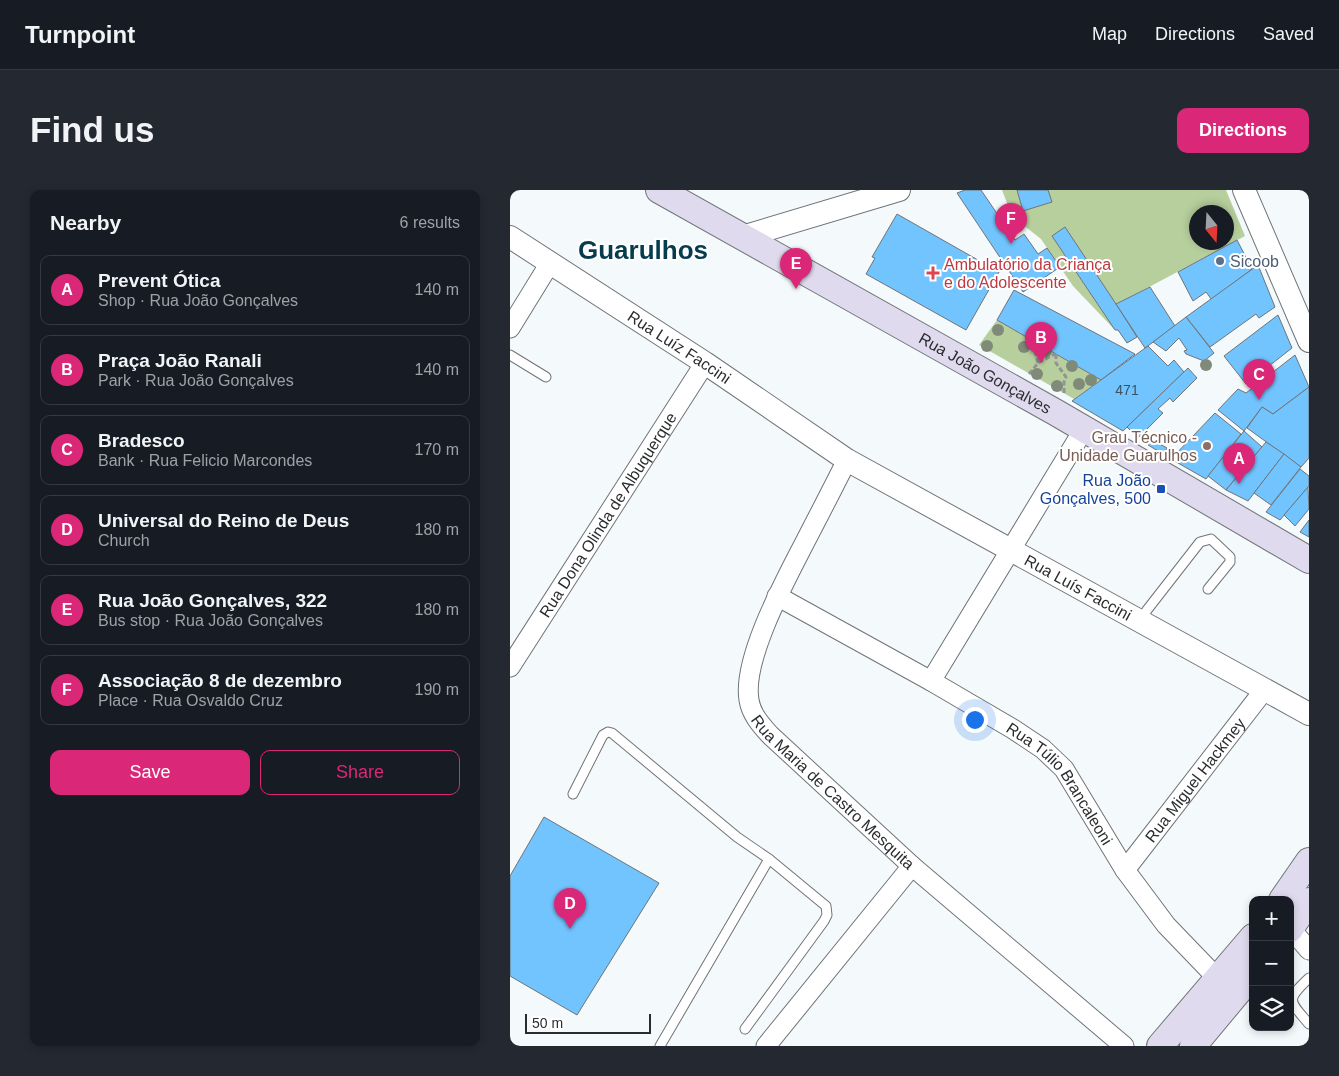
<!DOCTYPE html>
<meta charset="utf-8">
<style>
:root{--surface:#171b24;--page:#242831;--text:#f1f3f6;--muted:#9ea1a6;--line:#363941;--accent:#db2777}
body{margin:0;font-family:Helvetica,sans-serif;background:var(--page);color:var(--text)}
.controls{position:absolute;right:15px;bottom:15px;display:grid;overflow:hidden;border-radius:10px;box-shadow:0 2px 8px #0003}
.controls button{width:45px;height:45px;display:grid;place-items:center;padding:0;border:0;border-bottom:1px solid var(--line);background:var(--surface);color:var(--text);font:25px sans-serif}
.compass{position:absolute;left:679px;top:15px;width:45px;height:45px;border-radius:50%;background:var(--surface);box-shadow:0 2px 8px #0003;rotate:162deg}
.scale{position:absolute;left:15px;bottom:12px;width:126px;box-sizing:border-box;padding-left:5px;border:2px solid #2a2c2e;border-top:0;font-size:14px;line-height:18px;white-space:nowrap;color:#2a2c2e;-webkit-text-stroke:4px #fff;paint-order:stroke}
.you{position:absolute;left:464px;top:529px;width:18px;height:18px;margin:-12px;border:4px solid #fff;border-radius:50%;background:#1a73e8;box-shadow:0 0 0 8px #1a73e833}
.badge{display:grid;place-items:center;width:32px;height:32px;border-radius:50%;background:var(--accent);color:#fff;font-size:16px;font-weight:700}
.pin{position:absolute;translate:-50% -41px;filter:drop-shadow(0 1px 2px #0008)}
.pin::after{content:'';position:absolute;top:26px;width:18px;height:15px;background:inherit;clip-path:polygon(0 0,100% 0,50% 100%)}
.list{margin:0;padding:0;list-style:none}
h2{display:flex;justify-content:space-between;align-items:center;height:65px;margin:0;padding:0 20px;font-size:21px}
h2 small{font-size:16px;font-weight:400;color:var(--muted)}
.list li{display:grid;grid-template-columns:32px 1fr auto;gap:15px;align-items:center;box-sizing:border-box;height:70px;margin:0 10px 10px;padding:0 10px;border:1px solid var(--line);border-radius:10px}
.list b{display:block;font-size:19px;white-space:nowrap}
.list p{margin:0;font-size:16px;white-space:nowrap;color:var(--muted)}
.list em{font-size:16px;font-style:normal;color:var(--muted)}
.actions{display:flex;gap:10px;padding:15px 20px}
.actions a{flex:1;padding:11px 0;border:1px solid var(--accent);border-radius:10px;text-align:center;font-size:18px;color:var(--accent)}
.actions .main{background:var(--accent);color:#fff}
.icon{flex:none;width:28px;height:28px;fill:none;stroke:currentColor;stroke-width:2;stroke-linecap:round;stroke-linejoin:round}
.map{position:relative;flex:none;width:799px;height:856px;overflow:hidden;border-radius:10px}
header{display:flex;align-items:center;gap:30px;box-sizing:border-box;height:70px;padding:0 25px;background:var(--surface);border-bottom:1px solid var(--line)}
header strong{font-size:24px}
nav{display:flex;gap:28px;margin-inline-start:auto;font-size:18px}
.intro{display:flex;align-items:center;justify-content:space-between;box-sizing:border-box;height:120px;padding:0 30px}
h1{margin:0;font-size:35px}
.button{padding:12px 22px;border-radius:10px;background:var(--accent);color:#fff;font-size:18px;font-weight:700}
main{display:flex;gap:30px;padding:0 30px}
aside{flex:1;background:var(--surface);border-radius:10px;box-shadow:0 2px 8px #0003}
.map>svg:first-child{display:block}
.green{fill:#b7cf9d;fill-rule:evenodd}
.building{fill:#72c4ff;stroke:#707477}
.lines{fill:none;stroke-linecap:round;stroke-linejoin:round}
.service-casing{stroke:#707477;stroke-width:11}
.minor-casing{stroke:#707477;stroke-width:21}
.tertiary-casing{stroke:#707477;stroke-width:24}
.secondary-casing{stroke:#707477;stroke-width:28}
.path{stroke:#919497;stroke-width:3;stroke-dasharray:5 2.5;stroke-linecap:butt}
.service{stroke:#fff;stroke-width:9}
.minor{stroke:#fff;stroke-width:19}
.tertiary{stroke:#fff;stroke-width:22}
.secondary{stroke:#e0daee;stroke-width:26}
.tree{fill:#808a79}
.service-dot{fill:#5c6f8a;stroke:#fff;stroke-width:2}
.health-dot{fill:#e0444e;stroke:#fff;stroke-width:2}
.education-dot{fill:#8d6e63;stroke:#fff;stroke-width:2}
.transit-dot{fill:#1a4fb4;stroke:#fff;stroke-width:2}
.labels{text-anchor:middle;dominant-baseline:central;stroke-width:4;stroke-linejoin:round;paint-order:stroke}
.number-label{font-size:14px;fill:#3c5262}
.service-label{font-size:16px;fill:#4e5e75;stroke:#fff;text-anchor:start}
.health-label{font-size:16px;fill:#be3a42;stroke:#fff;text-anchor:start}
.street-label{font-size:16px;fill:#2a2c2e;stroke:#fff}
.education-label{font-size:16px;fill:#785e54;stroke:#fff;text-anchor:end}
.transit-label{font-size:16px;fill:#164399;stroke:#fff;text-anchor:end}
.town-label{font-size:26px;font-weight:bold;fill:#063c4e;stroke:#fff}
</style>
<header>
<strong>Turnpoint</strong>
<nav><a>Map</a><a>Directions</a><a>Saved</a></nav>
</header>
<div class="intro"><h1>Find us</h1><a class="button">Directions</a></div>
<main>
<aside>
<h2>Nearby<small>6 results</small></h2>
<ul class="list">
<li><span class="badge">A</span><div><b>Prevent Ótica</b><p>Shop · Rua João Gonçalves</p></div><em>140 m</em></li>
<li><span class="badge">B</span><div><b>Praça João Ranali</b><p>Park · Rua João Gonçalves</p></div><em>140 m</em></li>
<li><span class="badge">C</span><div><b>Bradesco</b><p>Bank · Rua Felicio Marcondes</p></div><em>170 m</em></li>
<li><span class="badge">D</span><div><b>Universal do Reino de Deus</b><p>Church</p></div><em>180 m</em></li>
<li><span class="badge">E</span><div><b>Rua João Gonçalves, 322</b><p>Bus stop · Rua João Gonçalves</p></div><em>180 m</em></li>
<li><span class="badge">F</span><div><b>Associação 8 de dezembro</b><p>Place · Rua Osvaldo Cruz</p></div><em>190 m</em></li>
</ul>
<div class="actions"><a class="main">Save</a><a>Share</a></div>
</aside>
<div class="map">
<svg width="799" height="856" viewBox="0 0 799 856">
<rect width="100%" height="100%" fill="#f4f9fc"/>
<g class="green">
<path d="M492 0H716L735 46 607 114 627 147 617 153 608 140H605L563 96 531 49 502 26ZM686 22H716V52H686Z"/>
<polygon points="487,130 591,190 564,209 469,155"/>
</g>
<g class="building">
<polygon points="455,0 471,0 505,50 514,44 528,64 537,58 550,77 513,102 447,3"/>
<polygon points="507,0 538,0 542,12 513,21"/>
<polygon points="387,24 489,82 456,140 356,84 365,68 362,67"/>
<polygon points="555,37 606,114 627,147 617,153 608,140 605,140 542,46"/>
<polygon points="727,50 742,79 702,110 696,102 683,111 668,82"/>
<polygon points="748,75 765,117 749,128 746,124 700,157 676,127"/>
<polygon points="640,97 665,136 635,158 606,114"/>
<polygon points="504,100 625,164 591,190 487,130"/>
<polygon points="768,125 782,158 736,194 714,166"/>
<polygon points="676,127 704,163 694,171 676,164 674,161 677,160 669,148 656,161 643,152"/>
<polygon points="638,156 658,176 664,170 674,182 613,241 562,211"/>
<polygon points="785,165 799,197 763,224 752,217 734,241 708,220 728,199 736,203"/>
<polygon points="678,178 687,188 663,212 660,208 648,219 653,223 628,248 617,237"/>
<polygon points="799,197 799,268 791,277 737,238 752,217 763,224"/>
<polygon points="705,223 731,244 696,289 661,269"/>
<polygon points="734,241 752,257 716,300 698,286"/>
<polygon points="643,250 657,258 653,264 638,255"/>
<polygon points="756,252 774,264 738,311 716,300"/>
<polygon points="774,264 791,277 761,315 744,303"/>
<polygon points="790,279 799,286 799,296 770,330 756,322"/>
<polygon points="798,297 799,319 785,336 774,325"/>
<polygon points="799,330 799,347 790,342"/>
<polygon points="34,627 149,693 67,825 0,786 0,686"/>
</g>
<g class="lines">
<g class="service-casing">
<g id="service">
<polyline points="0,165 36,187"/>
<polyline points="631,431 637,420 690,352 701,349 720,367 720,372 698,399"/>
<polyline points="63,604 93,545 98,542 102,543 227,647 259,669 316,716 317,725 314,731 235,839"/>
<path d="M799 788C775 811 779 810 799 834"/>
<polyline points="150,856 259,669"/>
</g>
</g>
<g class="minor-casing">
<g id="minor">
<polyline points="0,138 40,73"/>
<path id="s1" d="M337 270C323 298 309 325 295 352 276 389 232 469 239 510 241 524 251 535 260 545L402 676 614 856"/>
<path id="s2" d="M267 406 421 491 503 539 533 559 554 579 615 680 656 735 708 789"/>
<path id="s3" d="M0 477 195 173"/>
<polyline points="421,491 574,239"/>
<path id="s4" d="M615 680 755 499"/>
<polyline points="780,738 799,760"/>
<polyline points="256,856 402,676"/>
</g>
</g>
<g class="tertiary-casing">
<g id="tertiary">
<polyline points="734,0 799,151"/>
<path id="s5" d="M0 47 195 173 337 270 799 524"/>
<polyline points="232,47 389,0"/>
</g>
</g>
<g class="secondary-casing">
<g id="secondary">
<path id="s6" d="M149 0 545 222 799 370"/>
<polyline points="772,710 799,671"/>
<polyline points="780,739 799,711"/>
<polyline points="650,856 743,747"/>
<polyline points="683,856 743,784"/>
</g>
</g>
<g class="path">
<polyline points="546,164 546,173 556,187 554,192 554,203"/>
<polyline points="528,173 525,161 529,154"/>
<polyline points="519,184 528,173 545,164"/>
</g>
<use href="#service" class="service"/>
<use href="#minor" class="minor"/>
<use href="#tertiary" class="tertiary"/>
<use href="#secondary" class="secondary"/>
</g>
<g class="tree">
<circle cx="488" cy="140" r="6"/>
<circle cx="477" cy="156" r="6"/>
<circle cx="514" cy="157" r="6"/>
<circle cx="536" cy="161" r="6"/>
<circle cx="696" cy="175" r="6"/>
<circle cx="562" cy="176" r="6"/>
<circle cx="527" cy="184" r="6"/>
<circle cx="581" cy="190" r="6"/>
<circle cx="569" cy="194" r="6"/>
<circle cx="547" cy="196" r="6"/>
<circle cx="660" cy="264" r="6"/>
</g>
<circle class="service-dot" cx="710" cy="71" r="5"/>
<path class="health-dot" d="M420.5 75.5h5v5h5v5h-5v5h-5v-5h-5v-5h5z"/>
<circle class="education-dot" cx="697" cy="256" r="5"/>
<rect class="transit-dot" x="646" y="294" width="10" height="10" rx="2.5"/>
<g class="labels">
<g class="number-label">
<text x="617" y="200">471</text>
</g>
<g class="service-label">
<text x="720" y="71">Sicoob</text>
</g>
<g class="health-label">
<text x="434" y="74">Ambulatório da Criança<tspan x="434" dy="18">e do Adolescente</tspan></text>
</g>
<g class="street-label">
<text stroke="none"><textPath href="#s5" startOffset="202">Rua Luíz Faccini</textPath></text>
<text stroke="none"><textPath href="#s6" startOffset="374">Rua João Gonçalves</textPath></text>
<text stroke="none"><textPath href="#s3" startOffset="181">Rua Dona Olinda de Albuquerque</textPath></text>
<text stroke="none"><textPath href="#s5" startOffset="668">Rua Luís Faccini</textPath></text>
<text stroke="none"><textPath href="#s4" startOffset="114">Rua Miguel Hackmey</textPath></text>
<text stroke="none"><textPath href="#s2" startOffset="344">Rua Túlio Brancaleoni</textPath></text>
<text stroke="none"><textPath href="#s1" startOffset="388">Rua Maria de Castro Mesquita</textPath></text>
</g>
<g class="education-label">
<text x="687" y="247">Grau Técnico -<tspan x="687" dy="18">Unidade Guarulhos</tspan></text>
</g>
<g class="transit-label">
<text x="641" y="290">Rua João<tspan x="641" dy="18">Gonçalves, 500</tspan></text>
</g>
<g class="town-label">
<text x="133" y="60">Guarulhos</text>
</g>
</g>
</svg>
<div class="controls">
<button>+</button>
<button>−</button>
<button><svg class="icon" aria-label="layers" viewBox="0 0 24 24"><path d="M12 4l9 5-9 5-9-5zM3 14l9 5 9-5"/></svg></button>
</div>
<svg class="compass" viewBox="-18 -18 36 36"><path d="M0-13l5 13h-10z" fill="#e53935"/><path d="M0 13l5-13h-10z" fill="#9ea1a6"/></svg>
<div class="scale">50 m</div>
<div class="you"></div>
<div class="pin badge" style="left:729px;top:294px">A</div>
<div class="pin badge" style="left:531px;top:173px">B</div>
<div class="pin badge" style="left:749px;top:210px">C</div>
<div class="pin badge" style="left:60px;top:739px">D</div>
<div class="pin badge" style="left:286px;top:99px">E</div>
<div class="pin badge" style="left:501px;top:54px">F</div>
</div>
</main>
